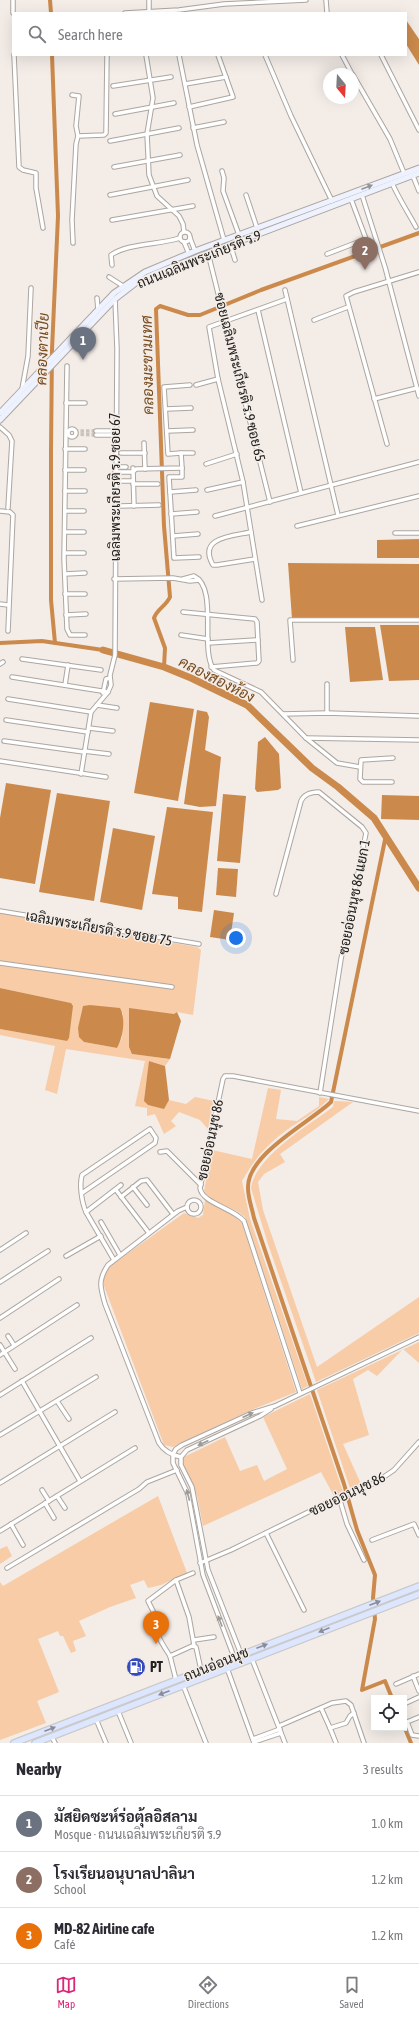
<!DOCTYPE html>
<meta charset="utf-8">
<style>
:root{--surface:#fff;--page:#f7f7f7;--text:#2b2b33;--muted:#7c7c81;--line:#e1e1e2;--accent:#db2777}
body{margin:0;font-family:"Asap Condensed",Sarabun,sans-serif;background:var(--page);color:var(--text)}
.controls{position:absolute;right:12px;bottom:12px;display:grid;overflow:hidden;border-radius:0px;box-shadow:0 4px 16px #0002}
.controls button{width:36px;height:36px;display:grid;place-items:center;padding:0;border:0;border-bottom:1px solid var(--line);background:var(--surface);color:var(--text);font:20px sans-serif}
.compass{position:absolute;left:323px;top:68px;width:36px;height:36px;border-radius:50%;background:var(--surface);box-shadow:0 4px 16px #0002;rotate:162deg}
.you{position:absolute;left:236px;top:938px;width:14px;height:14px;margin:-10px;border:3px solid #fff;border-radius:50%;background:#1a73e8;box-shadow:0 0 0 6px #1a73e833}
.badge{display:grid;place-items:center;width:26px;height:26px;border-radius:50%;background:var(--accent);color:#fff;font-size:13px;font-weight:700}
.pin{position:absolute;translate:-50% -33px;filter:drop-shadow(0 1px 2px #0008)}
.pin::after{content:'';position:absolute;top:21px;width:14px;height:12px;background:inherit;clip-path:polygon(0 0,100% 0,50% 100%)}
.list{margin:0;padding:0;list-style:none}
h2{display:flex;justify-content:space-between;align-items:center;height:52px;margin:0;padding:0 16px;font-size:17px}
h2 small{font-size:13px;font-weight:400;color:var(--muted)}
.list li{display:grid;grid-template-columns:26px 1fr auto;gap:12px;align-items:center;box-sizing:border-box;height:56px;padding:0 16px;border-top:1px solid var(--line)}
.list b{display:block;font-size:15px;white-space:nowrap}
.list p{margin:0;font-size:13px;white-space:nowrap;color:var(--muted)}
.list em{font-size:13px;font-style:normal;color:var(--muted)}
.icon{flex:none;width:22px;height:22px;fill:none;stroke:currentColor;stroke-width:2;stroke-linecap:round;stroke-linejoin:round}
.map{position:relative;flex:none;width:419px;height:1743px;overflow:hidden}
.search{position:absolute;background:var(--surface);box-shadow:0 4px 16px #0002;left:12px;right:12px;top:12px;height:44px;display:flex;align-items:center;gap:10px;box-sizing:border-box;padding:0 14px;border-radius:0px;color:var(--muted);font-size:15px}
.sheet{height:220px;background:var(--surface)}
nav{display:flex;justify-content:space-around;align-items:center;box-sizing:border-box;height:56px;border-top:1px solid var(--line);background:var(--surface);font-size:11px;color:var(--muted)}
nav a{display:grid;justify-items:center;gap:2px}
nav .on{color:var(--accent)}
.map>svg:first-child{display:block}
.green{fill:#f7cca7;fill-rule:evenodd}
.water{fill:#cb8a4c}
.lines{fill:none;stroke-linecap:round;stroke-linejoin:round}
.canal{stroke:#cb8a4c;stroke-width:4}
.river{stroke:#cb8a4c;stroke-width:7}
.minor-tunnel{stroke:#c9c3bf;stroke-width:3.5;stroke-dasharray:3.5 2;stroke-linecap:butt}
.minor-casing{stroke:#aca6a1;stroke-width:5.5}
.secondary-casing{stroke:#aca6a1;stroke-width:7}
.primary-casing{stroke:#cac9c9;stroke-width:8}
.minor{stroke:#fff;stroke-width:3.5}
.secondary{stroke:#eef2ff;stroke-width:5}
.primary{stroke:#dde6ff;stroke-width:5.5}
.oneway{fill:#92949a}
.oneway2{fill:#9c9b9a}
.oneway3{fill:#898d9a}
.labels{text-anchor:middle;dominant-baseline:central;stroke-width:3;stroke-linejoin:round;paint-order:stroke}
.street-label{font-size:14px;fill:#22201e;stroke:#f3ece7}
.poi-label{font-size:14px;font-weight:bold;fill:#22201e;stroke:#f3ece7;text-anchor:start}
.water-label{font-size:15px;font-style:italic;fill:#784b1e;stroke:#f3ece7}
</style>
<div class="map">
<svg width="419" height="1743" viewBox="0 0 419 1743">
<rect width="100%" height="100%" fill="#f3ece7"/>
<g class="green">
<path d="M0 913 197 947 201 950 193 1015 177 1012 174 1014 132 1054 170 1059 165 1066 149 1061 148 1105 164 1108 169 1100 186 1104 195 1097 214 1101 208 1129 200 1120 179 1112 171 1121 176 1126 164 1134 155 1114 147 1116V1108L135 1106 145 1061 66 1049 57 1094 45 1090 55 1046 0 1035V1029L67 1041 71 1003 0 988ZM90 1005 123 1013 122 1038 117 1048 84 1042Z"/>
<path d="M268 1088 281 1090 276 1119 297 1121 319 1106V1097L329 1099C312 1117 287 1126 270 1144 259 1154 250 1167 242 1181L250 1219 308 1386 302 1389 245 1217C233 1206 212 1204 204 1191L212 1150 252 1159Z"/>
<path d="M334 1101 353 1102 280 1154 285 1162 264 1174 258 1182 263 1210 317 1367 419 1297V1333L316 1382 268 1244 251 1188C256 1156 308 1126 333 1107Z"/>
<polygon points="205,1200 227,1211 242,1223 296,1392 254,1409 173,1447 164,1445 104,1286 103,1275 109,1267 184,1213 198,1218 203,1215"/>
<polygon points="419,1342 419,1363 403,1349 377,1376 368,1370 353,1379 369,1435 343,1444 361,1484 350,1488 317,1390"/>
<polygon points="310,1394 343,1492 334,1496 321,1472 203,1526 197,1496 182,1463 182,1458 225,1437 240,1471 257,1465 264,1481 287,1469 263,1417"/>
<polygon points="158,1496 187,1573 161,1585 148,1588 144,1580 130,1585 136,1598 110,1607 79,1621 86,1636 73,1641 76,1651 71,1653 63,1636 60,1636 58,1631 38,1639 59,1692 37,1701 46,1723 0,1740 0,1582 3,1586"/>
<polygon points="7,1546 12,1556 0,1564 0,1549"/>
</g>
<g class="water">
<polygon points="406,20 419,39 419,65 406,44"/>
<polygon points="419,539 419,558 377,558 377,540"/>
<polygon points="288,563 419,564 419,619 292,619"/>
<polygon points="380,625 419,625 419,680 389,681"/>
<polygon points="345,627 375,627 383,680 350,682"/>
<polygon points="150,702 194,709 178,801 134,793"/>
<polygon points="197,710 207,712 209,717 205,750 221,757 216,806 200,807 184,804"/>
<polygon points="265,737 279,754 281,788 278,790 257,792 255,789 258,742"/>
<polygon points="6,783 51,790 35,884 0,878 0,818"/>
<polygon points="57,793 110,801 94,901 39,892"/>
<polygon points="223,794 246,796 240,863 217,861"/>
<polygon points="382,795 419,796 419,820 381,819"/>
<polygon points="167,807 213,812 202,912 178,909 178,897 152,894"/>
<polygon points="113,828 155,836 142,910 100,902"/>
<polygon points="218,868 238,869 236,897 216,895"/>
<polygon points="214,910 234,913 230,940 210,937"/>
<polygon points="0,988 71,1003 73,1006 69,1038 67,1041 0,1029"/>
<path d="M90 1005 120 1008C126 1019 123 1037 117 1048L84 1042 79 1037 78 1028 83 1006Z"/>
<polygon points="129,1008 174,1014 177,1012 181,1021 170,1059 132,1054 129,1047"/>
<polygon points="149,1061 165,1066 169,1100 164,1109 148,1105 144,1101"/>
</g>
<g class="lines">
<g class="canal">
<polyline points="50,0 51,13"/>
<polyline points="52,55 58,216 52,350 51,449 51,600 55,643"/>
<polyline points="0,643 42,641 103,650"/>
<path d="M164 667 165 648 154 618C157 609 166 606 170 597L164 526 156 309 160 306 188 315H200L261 290 419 233"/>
<path d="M386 835 331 1102C309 1123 247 1154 248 1188 248 1198 252 1208 254 1218L344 1484 357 1530 375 1575 373 1598 375 1619 362 1690 385 1681 392 1698"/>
<polyline points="404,1726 411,1743"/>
</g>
<polyline class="river" points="103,650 164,667 191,678 247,705 312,768 338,787 374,818 419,888"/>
<g class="minor-tunnel">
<polyline points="75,431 96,431"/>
<polyline points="75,434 96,435"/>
</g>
<g class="minor-casing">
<g id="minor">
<polyline points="13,0 13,13"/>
<polyline points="149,0 149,11"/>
<polyline points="326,0 327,13"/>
<polyline points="125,13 179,10 224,4 306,0"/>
<polyline points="14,55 19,167 23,170 36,173 36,188 43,228"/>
<polyline points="146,55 153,98 147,134 149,175 157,196 179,216 183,224 184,232"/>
<polyline points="179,55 197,145 224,240"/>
<polyline points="265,55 291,116 332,201"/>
<polyline points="342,55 352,74"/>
<polyline points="381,55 419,130"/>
<polyline points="353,75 390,139 404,173"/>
<polyline points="185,84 226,77"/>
<polyline points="113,86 171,77"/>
<polyline points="72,95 79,96 76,126 78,136"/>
<polyline points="189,107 233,97 218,55"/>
<polyline points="115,114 174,103"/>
<polyline points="193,128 224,122"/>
<polyline points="110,141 179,128"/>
<polyline points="114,167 180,155"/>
<polyline points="222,171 224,178 223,191 239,235"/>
<polyline points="413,176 419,191"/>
<path d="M392 183C399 199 408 212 416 227"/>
<polyline points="110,195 188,180"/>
<polyline points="246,195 257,228"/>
<polyline points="362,195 385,267 419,396"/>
<polyline points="112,220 193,206"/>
<circle cx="185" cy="237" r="5"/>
<polyline points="190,238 195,251"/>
<polyline points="184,242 189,254"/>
<polyline points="73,243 72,220 76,144 78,136 104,135 106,133 107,55"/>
<polyline points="230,244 235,260"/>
<polyline points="208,253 270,502"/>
<polyline points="327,254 366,239 351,199"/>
<path d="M112 265 111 255C129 243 158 245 180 238"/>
<polyline points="109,277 123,286"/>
<polyline points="285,290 338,515"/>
<polyline points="97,298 98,310"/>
<polyline points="258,310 301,493"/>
<polyline points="314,320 348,307"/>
<polyline points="67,366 64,559 67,629 70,635 85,635"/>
<polyline points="196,385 218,379"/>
<polyline points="22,389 28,356 31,288"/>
<polyline points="374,399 417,388"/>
<polyline points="66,403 85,403"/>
<polyline points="166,409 191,408"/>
<polyline points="0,427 9,435 12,441 8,508"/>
<circle cx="72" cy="433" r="4"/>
<polyline points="96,431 115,431"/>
<polyline points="167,431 193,430"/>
<polyline points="96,435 115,435"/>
<polyline points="144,443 145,469"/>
<polyline points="387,444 346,296 354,292 419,272"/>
<polyline points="65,449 85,449"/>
<polyline points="121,453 145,453"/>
<polyline points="181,453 193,453"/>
<polyline points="206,464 237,454"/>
<polyline points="115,467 126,467"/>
<polyline points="133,468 134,506"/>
<polyline points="182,468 182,477 169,477 174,558 199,557"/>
<polyline points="65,470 84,470"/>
<polyline points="115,472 133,472 136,469 182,468 181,453 168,454 164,387 190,385"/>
<polyline points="120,481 133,481"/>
<polyline points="133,484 158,484"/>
<polyline points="207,490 243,482"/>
<polyline points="65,491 85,491"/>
<polyline points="170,492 196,490"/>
<polyline points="120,506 159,505"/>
<polyline points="0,511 10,512 13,515 8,631"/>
<polyline points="66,511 84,511"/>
<polyline points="171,514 197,512"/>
<polyline points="215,516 419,462"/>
<polyline points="297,526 419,496"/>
<polyline points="65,532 84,532"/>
<path d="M251 532C233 536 197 537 213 565H217L255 559"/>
<polyline points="395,533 419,533"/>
<polyline points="173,536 198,534"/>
<polyline points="65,553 84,553"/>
<polyline points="65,574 85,573"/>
<polyline points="114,579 173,578 190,581 199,580"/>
<path d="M183 579 194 576C219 588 199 650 214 670L261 692 306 738 337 763 360 767"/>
<polyline points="65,594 85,594"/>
<polyline points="262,600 243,482 218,379 209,327 287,299"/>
<polyline points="0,604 8,605"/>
<polyline points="183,612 255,619 257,622 259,661 257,663 211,667"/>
<polyline points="66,615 86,614"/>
<polyline points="181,635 208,639"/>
<polyline points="208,643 258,640"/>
<polyline points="22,659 101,670"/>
<polyline points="293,660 290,620 419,620"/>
<polyline points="0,664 3,662"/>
<polyline points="12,677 108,692"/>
<polyline points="327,684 327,713"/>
<polyline points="65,685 68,665"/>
<polyline points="103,693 106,679 110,678"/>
<polyline points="8,699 91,712"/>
<polyline points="97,705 117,708"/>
<polyline points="283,714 327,713 419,716"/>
<polyline points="6,720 88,732"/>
<polyline points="89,728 113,731"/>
<polyline points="306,738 419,740"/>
<polyline points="4,741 84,752"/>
<polyline points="84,751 109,754"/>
<polyline points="0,761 106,777"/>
<polyline points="81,774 91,712 108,692 111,685 110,675 115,655 117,349 115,299"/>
<polyline points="392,782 363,782 360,779 361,760 393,758"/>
<path d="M276 894 301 801C304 794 312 792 319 792L362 827 366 833 341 959 320 1093"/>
<polyline points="0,911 199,944"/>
<polyline points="0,963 172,987"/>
<polyline points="160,1152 167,1151 201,1185"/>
<polyline points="133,1187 147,1205"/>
<polyline points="116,1190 149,1233"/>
<path d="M82 1193 155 1143 156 1138 150 1129 82 1175C79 1186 82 1203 86 1212L121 1185"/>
<polyline points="121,1197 141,1181 147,1180 173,1214"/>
<circle cx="194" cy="1207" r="7"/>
<polyline points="86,1212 114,1260"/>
<polyline points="101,1222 120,1255"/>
<polyline points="0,1250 26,1233"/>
<polyline points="66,1256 101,1236"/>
<polyline points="0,1282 48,1251"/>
<polyline points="0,1318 59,1279"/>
<polyline points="8,1336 14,1345"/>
<polyline points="0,1345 15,1369"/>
<polyline points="0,1355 77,1305"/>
<polyline points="22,1381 80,1481"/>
<path d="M300 1393 244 1221C233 1208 202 1203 200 1188L223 1079 225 1076H233L419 1111"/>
<polyline points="0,1395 91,1338"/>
<polyline points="57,1401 69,1419"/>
<polyline points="0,1435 96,1377"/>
<path d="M181 1457C171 1455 164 1451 159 1443L105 1304C100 1287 98 1280 108 1265L178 1211 187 1207"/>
<polyline points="0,1483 115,1412"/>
<polyline points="42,1490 49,1501"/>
<polyline points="57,1496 65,1508"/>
<polyline points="339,1497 347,1524 364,1560"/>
<polyline points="45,1503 54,1518"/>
<polyline points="11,1524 23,1545"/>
<polyline points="0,1531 135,1448"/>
<polyline points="266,1533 304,1610"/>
<polyline points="372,1540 414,1524 419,1535"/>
<polyline points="200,1563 231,1550 339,1497 375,1483 394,1470 419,1442"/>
<polyline points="7,1568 139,1489 147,1482 177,1470"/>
<polyline points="176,1580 189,1617 194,1645"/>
<polyline points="194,1640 214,1637"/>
<polyline points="241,1654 208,1570 192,1487 181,1465 181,1457 187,1450 260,1416 271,1409"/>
<path d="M170 1656C163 1645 150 1626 154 1613L148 1601 176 1580 193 1573"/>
<polyline points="234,1657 203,1575 188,1494 173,1463 173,1454 176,1449 182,1445 252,1413 275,1406 419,1337"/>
<polyline points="252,1659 285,1743"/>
<polyline points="227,1668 254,1743"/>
<polyline points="413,1676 419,1691"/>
<polyline points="176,1680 170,1656 192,1646 196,1647 201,1670"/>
<polyline points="396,1684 419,1674"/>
<polyline points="183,1685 206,1743"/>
<polyline points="404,1704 419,1697"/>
<polyline points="321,1708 330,1728 346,1723 350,1716 354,1713"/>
<polyline points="118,1711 131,1743"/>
<polyline points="419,1717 407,1722 412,1735 419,1736"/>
<polyline points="96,1719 106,1743"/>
<polyline points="279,1726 332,1703 346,1701 351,1705 364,1743"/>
<polyline points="330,1728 336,1743"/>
<polyline points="52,1737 55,1743"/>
<polyline points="253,1739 280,1729"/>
<polyline points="254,1742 281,1733"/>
</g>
</g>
<g class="secondary-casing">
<g id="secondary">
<polyline points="0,413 114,293 145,272 195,251 419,168"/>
<polyline points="0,420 115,299 137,282 156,273 419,173"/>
</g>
</g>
<g class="primary-casing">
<g id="primary">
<polyline points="14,1743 419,1586"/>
<polyline points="35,1743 419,1594"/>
</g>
</g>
<use href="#minor" class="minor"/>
<use href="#secondary" class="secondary"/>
<use href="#primary" class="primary"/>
</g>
<defs><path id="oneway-solid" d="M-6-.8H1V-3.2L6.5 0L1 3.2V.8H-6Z"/></defs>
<use class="oneway" href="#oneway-solid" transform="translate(367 187) rotate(-21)"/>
<g class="oneway2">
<use href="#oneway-solid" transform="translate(248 1415) rotate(-24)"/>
<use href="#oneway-solid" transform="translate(203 1443) rotate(155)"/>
<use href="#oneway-solid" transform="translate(188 1495) rotate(-105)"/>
<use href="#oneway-solid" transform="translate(220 1621) rotate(-111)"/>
</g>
<g class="oneway3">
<use href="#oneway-solid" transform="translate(375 1603) rotate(-21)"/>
<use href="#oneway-solid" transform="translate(324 1630) rotate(158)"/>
<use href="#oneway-solid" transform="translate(262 1646) rotate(-21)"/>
<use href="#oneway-solid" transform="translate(164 1693) rotate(159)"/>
<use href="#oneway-solid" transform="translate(50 1729) rotate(-21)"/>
</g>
<defs>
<g id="fuel-disc" transform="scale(1)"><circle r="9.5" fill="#374abc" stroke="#f3ece7"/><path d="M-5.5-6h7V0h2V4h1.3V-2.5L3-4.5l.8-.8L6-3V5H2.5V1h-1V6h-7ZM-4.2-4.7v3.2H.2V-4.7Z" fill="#fff"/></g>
</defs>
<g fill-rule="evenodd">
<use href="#fuel-disc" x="136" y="1667"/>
</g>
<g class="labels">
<g class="street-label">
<text transform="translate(199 259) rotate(-22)">ถนนเฉลิมพระเกียรติ ร.9</text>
<text transform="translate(240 377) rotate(76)">ซอยเฉลิมพระเกียรติ ร.9 ซอย 65</text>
<text transform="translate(115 487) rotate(-90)">เฉลิมพระเกียรติ ร.9 ซอย 67</text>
<text transform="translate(354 897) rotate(-79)">ซอยอ่อนนุช 86 แยก 1</text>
<text transform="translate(99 928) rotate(10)">เฉลิมพระเกียรติ ร.9 ซอย 75</text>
<text transform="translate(210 1140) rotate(-78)">ซอยอ่อนนุช 86</text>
<text transform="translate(347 1494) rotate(-26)">ซอยอ่อนนุช 86</text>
<text transform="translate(216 1664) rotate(-22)">ถนนอ่อนนุช</text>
</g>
<g class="poi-label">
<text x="150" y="1667">PT</text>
</g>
<g class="water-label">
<text transform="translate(42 349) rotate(-88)">คลองตาเปีย</text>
<text transform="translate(147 365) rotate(-91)">คลองมะขามเทศ</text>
<text transform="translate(217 679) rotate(27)">คลองสองห้อง</text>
</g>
</g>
</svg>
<div class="controls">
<button><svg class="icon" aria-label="locate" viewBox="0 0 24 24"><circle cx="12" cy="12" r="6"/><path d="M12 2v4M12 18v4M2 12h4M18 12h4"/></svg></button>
</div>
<svg class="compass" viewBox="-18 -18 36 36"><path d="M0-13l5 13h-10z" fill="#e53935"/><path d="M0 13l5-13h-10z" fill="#7c7c81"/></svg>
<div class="you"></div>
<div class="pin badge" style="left:83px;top:360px;background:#6b7280">1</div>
<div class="pin badge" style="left:365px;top:270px;background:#8d6e63">2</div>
<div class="pin badge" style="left:156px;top:1644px;background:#e8710a">3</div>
<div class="search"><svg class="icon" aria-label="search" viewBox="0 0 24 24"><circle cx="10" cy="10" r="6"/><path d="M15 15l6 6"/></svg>Search here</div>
</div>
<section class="sheet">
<h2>Nearby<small>3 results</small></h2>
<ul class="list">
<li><span class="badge" style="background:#6b7280">1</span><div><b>มัสยิดซะห์ร่อตุ้ลอิสลาม</b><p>Mosque · ถนนเฉลิมพระเกียรติ ร.9</p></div><em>1.0 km</em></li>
<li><span class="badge" style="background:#8d6e63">2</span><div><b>โรงเรียนอนุบาลปาลินา</b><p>School</p></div><em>1.2 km</em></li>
<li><span class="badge" style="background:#e8710a">3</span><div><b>MD-82 Airline cafe</b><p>Café</p></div><em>1.2 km</em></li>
</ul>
</section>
<nav>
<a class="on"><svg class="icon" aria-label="map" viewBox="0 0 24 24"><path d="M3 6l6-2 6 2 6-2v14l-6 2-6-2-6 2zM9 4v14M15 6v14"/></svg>Map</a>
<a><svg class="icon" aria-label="directions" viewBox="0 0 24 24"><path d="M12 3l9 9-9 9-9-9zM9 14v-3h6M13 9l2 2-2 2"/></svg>Directions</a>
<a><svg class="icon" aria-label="saved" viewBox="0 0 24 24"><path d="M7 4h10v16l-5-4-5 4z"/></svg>Saved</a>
</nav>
